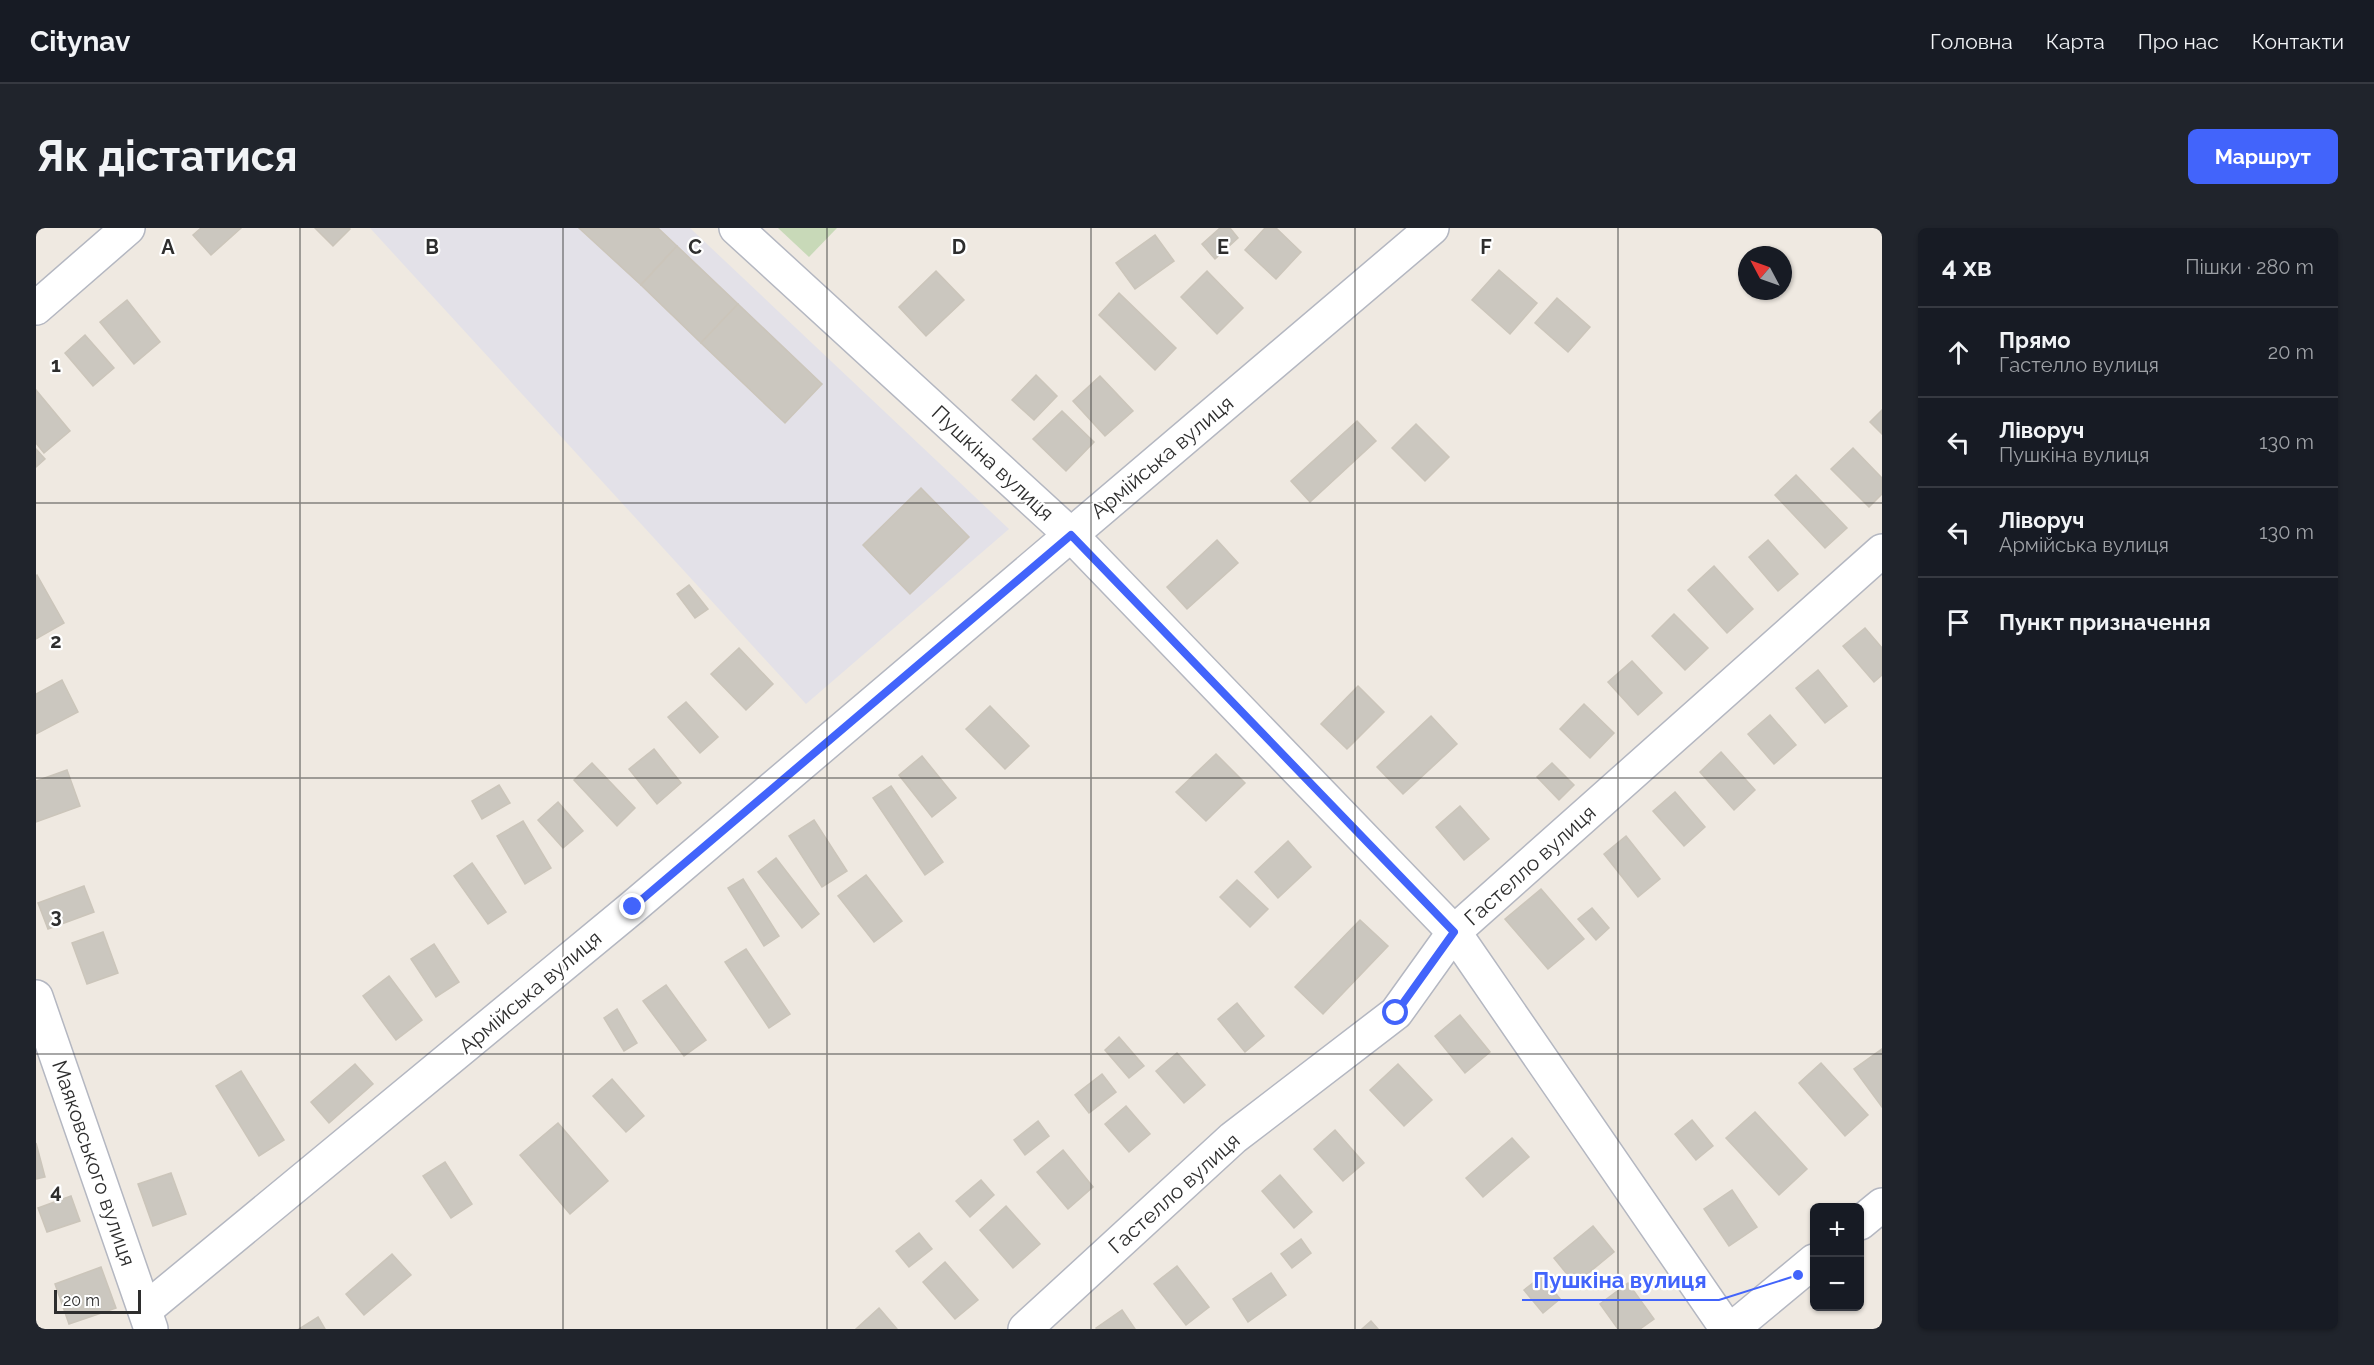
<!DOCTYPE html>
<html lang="uk">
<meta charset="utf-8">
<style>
:root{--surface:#171b24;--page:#20242c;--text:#f1f3f6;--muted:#9ea1a6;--line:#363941;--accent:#4264fb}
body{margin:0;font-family:Raleway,sans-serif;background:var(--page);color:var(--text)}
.controls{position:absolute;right:18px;bottom:18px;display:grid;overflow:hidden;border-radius:9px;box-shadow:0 2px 4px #0004}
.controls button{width:54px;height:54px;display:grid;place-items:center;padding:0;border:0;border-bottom:2px solid var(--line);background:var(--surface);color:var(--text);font:30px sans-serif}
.compass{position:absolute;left:1702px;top:18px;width:54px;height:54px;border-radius:50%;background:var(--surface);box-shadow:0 2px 4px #0004;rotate:311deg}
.scale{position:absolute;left:18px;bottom:15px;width:87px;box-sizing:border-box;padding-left:6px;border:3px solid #2e2e2e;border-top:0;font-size:16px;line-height:21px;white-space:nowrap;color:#2e2e2e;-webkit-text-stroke:4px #fff;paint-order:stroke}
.stop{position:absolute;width:18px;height:18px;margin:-14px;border:4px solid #4264fb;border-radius:50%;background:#fff}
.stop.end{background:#4264fb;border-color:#fff;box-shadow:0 2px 6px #0008}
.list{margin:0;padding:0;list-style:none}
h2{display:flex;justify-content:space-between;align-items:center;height:78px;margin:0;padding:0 24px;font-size:26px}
h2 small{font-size:20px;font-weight:400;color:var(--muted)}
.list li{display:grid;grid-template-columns:39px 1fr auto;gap:18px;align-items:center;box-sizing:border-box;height:90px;padding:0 24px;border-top:2px solid var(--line)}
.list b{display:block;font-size:22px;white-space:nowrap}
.list p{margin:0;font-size:20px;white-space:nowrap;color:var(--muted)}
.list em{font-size:20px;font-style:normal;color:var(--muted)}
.icon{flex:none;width:33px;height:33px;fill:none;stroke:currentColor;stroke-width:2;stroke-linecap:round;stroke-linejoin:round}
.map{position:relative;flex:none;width:1846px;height:1101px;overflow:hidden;border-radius:9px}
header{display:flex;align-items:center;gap:36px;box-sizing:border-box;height:84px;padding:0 30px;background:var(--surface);border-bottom:2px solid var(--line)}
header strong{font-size:28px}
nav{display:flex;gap:33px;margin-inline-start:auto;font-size:21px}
.intro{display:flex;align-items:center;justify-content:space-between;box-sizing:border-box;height:144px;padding:0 36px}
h1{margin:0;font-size:42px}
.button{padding:15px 27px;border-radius:9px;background:var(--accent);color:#fff;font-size:21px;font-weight:700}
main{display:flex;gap:36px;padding:0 36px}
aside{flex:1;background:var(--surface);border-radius:9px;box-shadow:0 2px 4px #0004}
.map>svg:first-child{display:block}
.industrial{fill:#e3e1e8}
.cemetery{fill:#c8d9b8}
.building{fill:#cbc7bf;stroke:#cbc5ba;stroke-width:1.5}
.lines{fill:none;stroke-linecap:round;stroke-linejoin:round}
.street-casing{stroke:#b4b7c1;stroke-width:36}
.street{stroke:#fff;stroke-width:33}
.route{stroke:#4264fb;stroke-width:8}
.grid{fill:none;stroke:#2e2e2e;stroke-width:1.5;stroke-opacity:0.55}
.labels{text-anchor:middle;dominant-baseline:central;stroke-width:4.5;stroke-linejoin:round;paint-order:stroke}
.street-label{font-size:21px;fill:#2e2e2e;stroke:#fff}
.grid-label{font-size:20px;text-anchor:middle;font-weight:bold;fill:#2e2e2e;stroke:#fff;stroke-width:4.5;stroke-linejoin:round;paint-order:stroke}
.leader{fill:none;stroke:#4264fb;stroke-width:2}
.callout-dot{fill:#4264fb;stroke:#fff;stroke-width:2}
.callout-label{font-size:22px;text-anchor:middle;font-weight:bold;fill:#4264fb;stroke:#fff;stroke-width:4.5;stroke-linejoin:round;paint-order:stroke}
</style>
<header>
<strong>Citynav</strong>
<nav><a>Головна</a><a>Карта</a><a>Про нас</a><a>Контакти</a></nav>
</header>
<div class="intro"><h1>Як дістатися</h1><a class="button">Маршрут</a></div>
<main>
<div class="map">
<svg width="1846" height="1101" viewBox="0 0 1846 1101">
<rect width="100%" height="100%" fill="#efe9e1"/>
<polygon class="industrial" points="334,0 654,0 973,301 770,476"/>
<polygon class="cemetery" points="742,0 801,0 773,29"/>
<g class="building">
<polygon points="165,0 205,0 175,27 157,7"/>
<polygon points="279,0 313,0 314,1 297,18"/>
<polygon points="543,0 622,0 641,18 605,57"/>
<polygon points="1184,0 1194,0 1202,10 1179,31 1166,16"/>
<polygon points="1229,0 1240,0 1265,24 1240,51 1209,22"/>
<polygon points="1119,7 1138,33 1099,61 1080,35"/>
<polygon points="641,18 702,76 665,115 605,57"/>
<polygon points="1463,42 1501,75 1474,106 1436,72"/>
<polygon points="900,43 928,72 890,108 863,79"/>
<polygon points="1171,43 1207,80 1181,106 1145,69"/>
<polygon points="1083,65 1140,120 1119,142 1063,87"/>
<polygon points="1521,70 1554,99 1532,124 1499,95"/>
<polygon points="91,72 124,114 98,136 64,94"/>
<polygon points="702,76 786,156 749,195 665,115"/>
<polygon points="49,107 78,140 57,158 29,125"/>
<polygon points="1000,147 1021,168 998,192 976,172"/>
<polygon points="1064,148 1097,183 1069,208 1037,173"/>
<polygon points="0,162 34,203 8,225 0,215"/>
<polygon points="1846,182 1846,206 1834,194"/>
<polygon points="1026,183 1058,214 1030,243 997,211"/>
<polygon points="1321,193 1340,213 1274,274 1255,253"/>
<polygon points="1380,196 1413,229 1389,253 1356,220"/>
<polygon points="1817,220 1846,250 1846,266 1833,279 1795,241"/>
<polygon points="0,221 9,231 0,239"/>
<polygon points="1760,247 1811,300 1789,320 1739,267"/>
<polygon points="885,260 933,309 874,366 827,317"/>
<polygon points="1181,312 1202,335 1151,381 1131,359"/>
<polygon points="1732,312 1762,346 1742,363 1713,329"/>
<polygon points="1678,338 1717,381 1691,405 1652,362"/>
<polygon points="1,347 28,395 0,411 0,348"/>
<polygon points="653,357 672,381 659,390 641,366"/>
<polygon points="1638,386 1672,420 1649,442 1616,408"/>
<polygon points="1829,400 1846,420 1846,447 1838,454 1807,418"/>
<polygon points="703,420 737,456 710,482 675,446"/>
<polygon points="1596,433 1626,465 1602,487 1572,454"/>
<polygon points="1782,442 1811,478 1789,495 1760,460"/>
<polygon points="26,452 42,484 0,506 0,466"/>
<polygon points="1322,458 1348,484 1311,521 1285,496"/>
<polygon points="650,474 682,509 664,525 632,489"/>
<polygon points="1548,476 1578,505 1554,530 1524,501"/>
<polygon points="954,478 993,518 969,541 930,501"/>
<polygon points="1734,487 1760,517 1738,536 1712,506"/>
<polygon points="1395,488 1421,516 1367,566 1341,539"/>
<polygon points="618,521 645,555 621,576 593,541"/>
<polygon points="1685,524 1719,562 1698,582 1664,544"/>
<polygon points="1180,526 1209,555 1170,593 1140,564"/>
<polygon points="886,528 920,570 896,589 863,547"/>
<polygon points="556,535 599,580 581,598 538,552"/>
<polygon points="1516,535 1538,557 1523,572 1501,549"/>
<polygon points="31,542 44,578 0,594 0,553"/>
<polygon points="463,557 474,575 446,591 436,573"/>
<polygon points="855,558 907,634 889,647 837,570"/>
<polygon points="1639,564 1669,599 1648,618 1617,583"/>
<polygon points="522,574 547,603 527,620 502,592"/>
<polygon points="1424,578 1453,611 1428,632 1400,599"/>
<polygon points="778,592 811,643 786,659 753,608"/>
<polygon points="487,593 515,640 489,656 461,608"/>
<polygon points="1590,608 1624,651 1602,669 1568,626"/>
<polygon points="1252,613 1275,639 1242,670 1219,644"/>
<polygon points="740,630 783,686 766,700 722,644"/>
<polygon points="436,635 470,684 452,696 418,648"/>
<polygon points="830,647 866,693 838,714 802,668"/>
<polygon points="707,651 743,708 728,718 692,660"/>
<polygon points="1201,652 1232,681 1214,699 1184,669"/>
<polygon points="48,658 58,684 12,701 2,675"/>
<polygon points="1505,661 1548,711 1512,741 1469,691"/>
<polygon points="1556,680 1573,700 1560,712 1542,691"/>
<polygon points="1324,692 1352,718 1287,786 1259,759"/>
<polygon points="67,704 82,745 51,756 36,715"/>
<polygon points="398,716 423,754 400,769 375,731"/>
<polygon points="710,721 754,786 733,800 689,734"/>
<polygon points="353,748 386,792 360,812 327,768"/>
<polygon points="630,757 670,812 648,828 607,773"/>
<polygon points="1201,775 1228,808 1209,824 1182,791"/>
<polygon points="581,781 601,815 588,823 568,790"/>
<polygon points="1424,787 1454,824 1429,845 1399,808"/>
<polygon points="1083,809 1108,838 1093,850 1069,822"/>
<polygon points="1846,821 1846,879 1818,841"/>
<polygon points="1141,825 1169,857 1148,875 1120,843"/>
<polygon points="1785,835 1832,887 1809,908 1763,855"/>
<polygon points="319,836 337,856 293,895 275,874"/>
<polygon points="1362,836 1396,872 1368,898 1334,862"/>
<polygon points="205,843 248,912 223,928 180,858"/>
<polygon points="1066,846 1080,864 1053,885 1039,867"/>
<polygon points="576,851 608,888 590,904 557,868"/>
<polygon points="1090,878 1114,906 1093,924 1069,896"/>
<polygon points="1719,884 1771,941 1743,967 1690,910"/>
<polygon points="1656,892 1677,918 1660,932 1639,906"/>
<polygon points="1002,893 1013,908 989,927 978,912"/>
<polygon points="522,895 572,953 534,986 484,927"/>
<polygon points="1299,902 1328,935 1307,953 1278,921"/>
<polygon points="1476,910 1493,929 1447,969 1430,950"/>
<polygon points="0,915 9,949 0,951"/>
<polygon points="1027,922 1057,959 1032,981 1001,944"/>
<polygon points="409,934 436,976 415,990 387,948"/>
<polygon points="135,945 150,986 117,998 102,956"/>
<polygon points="1244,947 1276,984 1258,1000 1226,963"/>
<polygon points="945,952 958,967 934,989 920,973"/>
<polygon points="1696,962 1721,999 1693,1018 1668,981"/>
<polygon points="35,968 44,993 11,1004 2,980"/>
<polygon points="970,978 1004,1016 977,1040 944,1002"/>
<polygon points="1557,998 1578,1024 1539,1056 1518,1030"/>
<polygon points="883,1005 896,1021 873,1039 860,1023"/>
<polygon points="1265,1011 1275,1025 1256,1040 1245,1026"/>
<polygon points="356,1026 375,1047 328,1087 310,1066"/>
<polygon points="909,1034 942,1072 919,1091 887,1054"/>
<polygon points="1141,1038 1173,1079 1150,1097 1118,1056"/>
<polygon points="65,1039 80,1080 33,1096 19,1056"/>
<polygon points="1235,1045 1250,1067 1212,1094 1197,1071"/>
<polygon points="1506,1048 1524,1071 1507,1085 1488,1062"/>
<polygon points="1592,1055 1618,1091 1604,1101 1582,1101 1564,1076"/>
<polygon points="843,1080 861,1101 820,1101"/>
<polygon points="1086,1082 1099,1101 1061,1101 1060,1100"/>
<polygon points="282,1089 289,1101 263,1101"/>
<polygon points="1335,1093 1342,1101 1326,1101"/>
</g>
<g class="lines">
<g class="street-casing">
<g id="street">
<polyline points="700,0 1035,307 1418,704 1691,1101"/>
<polyline points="0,80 92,0"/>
<polyline points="0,769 115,1101"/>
<polyline points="1824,995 1846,977"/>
<polyline points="109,1082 597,679 1396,0"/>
<polyline points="989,1101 1197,910 1360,785 1418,704 1846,323"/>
<polyline points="1696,1101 1778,1033"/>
</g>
</g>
<use href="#street" class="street"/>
</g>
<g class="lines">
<polyline class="route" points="597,679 1035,307 1418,704 1360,785"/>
</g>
<path class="grid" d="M264 0V1101M527 0V1101M791 0V1101M1055 0V1101M1319 0V1101M1582 0V1101M0 275H1846M0 550H1846M0 826H1846"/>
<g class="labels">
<g class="street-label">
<text transform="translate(1126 229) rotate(-40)">Армійська вулиця</text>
<text transform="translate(957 235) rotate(43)">Пушкіна вулиця</text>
<text transform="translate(1494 637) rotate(-42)">Гастелло вулиця</text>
<text transform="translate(494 764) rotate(-40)">Армійська вулиця</text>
<text transform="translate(58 935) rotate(71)">Маяковського вулиця</text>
<text transform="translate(1138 965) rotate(-42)">Гастелло вулиця</text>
</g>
</g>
<g class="grid-label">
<text x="132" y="26">A</text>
<text x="396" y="26">B</text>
<text x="659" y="26">C</text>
<text x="923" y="26">D</text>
<text x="1187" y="26">E</text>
<text x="1450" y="26">F</text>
<text x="20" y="144">1</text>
<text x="20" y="420">2</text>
<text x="20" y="695">3</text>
<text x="20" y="970">4</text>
</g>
<path class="leader" d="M1762 1047L1683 1072H1486"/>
<circle class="callout-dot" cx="1762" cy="1047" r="6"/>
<g class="callout-label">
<text x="1584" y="1060">Пушкіна вулиця</text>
</g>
</svg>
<div class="controls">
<button>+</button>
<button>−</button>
</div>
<svg class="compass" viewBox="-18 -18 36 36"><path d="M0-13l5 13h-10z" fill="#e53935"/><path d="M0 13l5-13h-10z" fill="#9ea1a6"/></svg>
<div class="scale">20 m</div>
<div class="stop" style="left:1360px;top:785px"></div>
<div class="stop end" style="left:597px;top:679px"></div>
</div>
<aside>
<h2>4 хв<small>Пішки · 280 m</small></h2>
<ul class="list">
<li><svg class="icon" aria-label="ahead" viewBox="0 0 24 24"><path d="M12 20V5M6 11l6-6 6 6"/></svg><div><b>Прямо</b><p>Гастелло вулиця</p></div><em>20 m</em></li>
<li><svg class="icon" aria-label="left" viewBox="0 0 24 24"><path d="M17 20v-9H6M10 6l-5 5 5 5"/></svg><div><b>Ліворуч</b><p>Пушкіна вулиця</p></div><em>130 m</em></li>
<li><svg class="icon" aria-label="left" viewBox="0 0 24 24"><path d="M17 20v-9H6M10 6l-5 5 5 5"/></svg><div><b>Ліворуч</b><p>Армійська вулиця</p></div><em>130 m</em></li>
<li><svg class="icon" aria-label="arrive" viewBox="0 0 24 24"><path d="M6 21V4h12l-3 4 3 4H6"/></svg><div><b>Пункт призначення</b></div></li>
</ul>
</aside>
</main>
